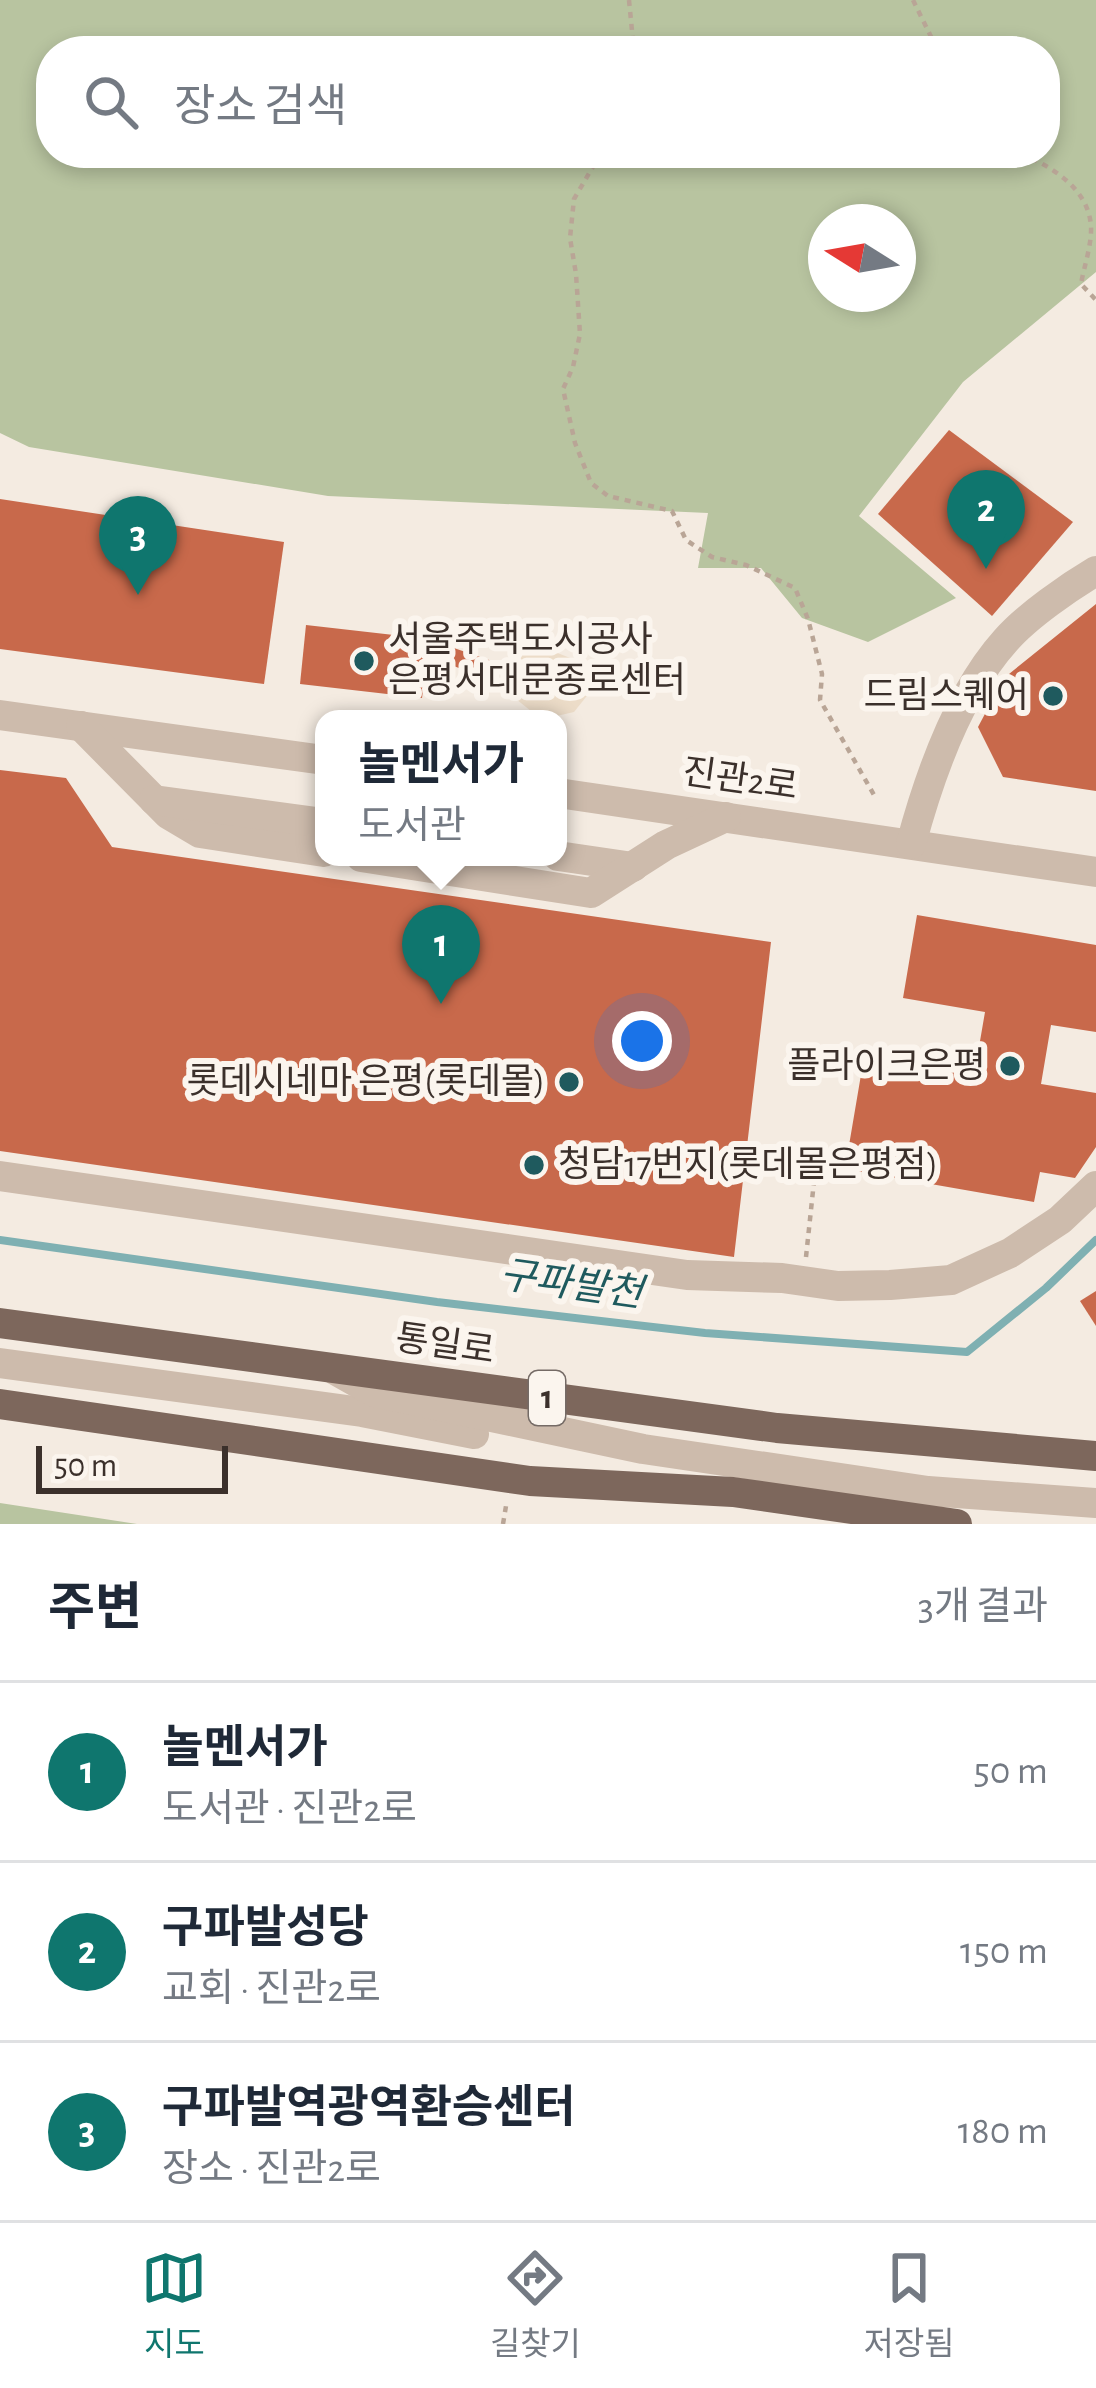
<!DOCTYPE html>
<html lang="ko">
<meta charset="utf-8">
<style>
:root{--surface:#fff;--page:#f2f2f3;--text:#1f2937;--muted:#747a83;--line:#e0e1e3;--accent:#0f766e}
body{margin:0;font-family:"Alegreya Sans","Noto Sans KR",sans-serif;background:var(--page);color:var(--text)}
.compass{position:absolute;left:808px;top:204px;width:108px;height:108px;border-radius:50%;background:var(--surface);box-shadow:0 6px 18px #0003;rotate:281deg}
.scale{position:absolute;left:36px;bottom:30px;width:192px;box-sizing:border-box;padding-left:12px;border:6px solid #3b302b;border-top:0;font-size:33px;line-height:42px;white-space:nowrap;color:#3b302b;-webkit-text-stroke:9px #fbf5ee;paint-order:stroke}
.you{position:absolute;left:642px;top:1041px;width:42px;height:42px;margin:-30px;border:9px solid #fff;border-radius:50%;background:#1a73e8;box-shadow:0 0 0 18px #1a73e833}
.badge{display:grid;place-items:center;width:78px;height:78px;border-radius:50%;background:var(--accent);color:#fff;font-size:39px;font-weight:700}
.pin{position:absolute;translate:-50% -99px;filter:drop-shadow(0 3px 6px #0008)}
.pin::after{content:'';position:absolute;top:63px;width:42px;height:36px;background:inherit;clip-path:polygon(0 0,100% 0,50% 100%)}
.popup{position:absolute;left:315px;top:710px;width:252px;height:156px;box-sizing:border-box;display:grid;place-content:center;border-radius:24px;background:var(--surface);filter:drop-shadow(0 3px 9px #0005);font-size:39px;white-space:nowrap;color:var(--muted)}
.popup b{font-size:45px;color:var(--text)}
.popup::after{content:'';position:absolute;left:50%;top:100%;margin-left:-24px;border:24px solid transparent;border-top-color:var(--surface)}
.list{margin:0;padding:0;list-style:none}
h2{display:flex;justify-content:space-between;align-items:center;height:156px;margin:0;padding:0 48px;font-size:51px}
h2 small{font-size:39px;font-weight:400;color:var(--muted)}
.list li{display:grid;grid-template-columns:78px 1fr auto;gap:36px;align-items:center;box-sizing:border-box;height:180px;padding:0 48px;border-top:3px solid var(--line)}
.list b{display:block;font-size:45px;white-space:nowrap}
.list p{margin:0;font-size:39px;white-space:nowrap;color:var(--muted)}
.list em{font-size:39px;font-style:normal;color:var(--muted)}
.icon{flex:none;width:66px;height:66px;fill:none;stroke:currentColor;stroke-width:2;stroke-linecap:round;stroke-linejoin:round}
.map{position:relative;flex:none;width:1096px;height:1524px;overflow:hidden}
.search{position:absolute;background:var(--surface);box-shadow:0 6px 18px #0003;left:36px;right:36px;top:36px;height:132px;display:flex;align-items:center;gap:30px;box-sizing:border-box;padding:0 42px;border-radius:48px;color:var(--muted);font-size:45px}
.sheet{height:696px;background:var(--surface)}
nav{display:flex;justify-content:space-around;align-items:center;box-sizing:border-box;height:168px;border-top:3px solid var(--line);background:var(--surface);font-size:33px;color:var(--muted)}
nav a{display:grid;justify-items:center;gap:6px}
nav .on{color:var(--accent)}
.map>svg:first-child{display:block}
.green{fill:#b8c4a0;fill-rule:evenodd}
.plaza{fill:#ecdcc8}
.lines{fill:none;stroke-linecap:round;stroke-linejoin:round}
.stream{stroke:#7fb0b2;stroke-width:8}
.building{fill:#c8694b}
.path{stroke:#b9a596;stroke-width:4.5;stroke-dasharray:6 6;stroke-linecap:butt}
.minor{stroke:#cdbbac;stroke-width:30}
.major{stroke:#7d675c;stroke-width:30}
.poi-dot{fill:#1f5a5e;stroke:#fbf5ee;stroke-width:4.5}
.labels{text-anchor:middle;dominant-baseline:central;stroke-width:12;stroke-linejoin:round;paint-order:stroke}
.shield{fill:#fbf5ee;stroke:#756b66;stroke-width:3}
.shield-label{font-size:33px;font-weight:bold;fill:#3b302b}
.poi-label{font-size:36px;fill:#3b302b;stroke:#fbf5ee;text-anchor:end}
.street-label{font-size:36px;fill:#3b302b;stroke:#fbf5ee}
.water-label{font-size:39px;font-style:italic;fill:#1f5a5e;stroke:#fbf5ee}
</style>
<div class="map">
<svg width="1096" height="1524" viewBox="0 0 1096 1524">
<rect width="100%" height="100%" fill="#f4ebe1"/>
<g class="green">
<path d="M0 0H1096V272L963 382 859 516 956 598 868 642 802 618 761 568H698L708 513 328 496 29 447 0 433ZM51 51H1045V153H51ZM826 222H898V294H826Z"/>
<polygon points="0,1503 137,1524 0,1524"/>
</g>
<polygon class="plaza" points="529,642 591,666 592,679 590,692 574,712 548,718 536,715 516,699 510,674 519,650"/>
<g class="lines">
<polyline class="stream" points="0,1240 437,1302 705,1333 967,1352 1046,1288 1096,1240"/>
</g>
<g class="building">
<polygon points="949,430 1073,522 992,616 878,514"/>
<polygon points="0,499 284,542 264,684 0,649"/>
<polygon points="1096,604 1096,791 1003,777 978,727 995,695 1010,698 1017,683 1009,674"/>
<polygon points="306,625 429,639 422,698 300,684"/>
<polygon points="445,645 492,661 486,678 440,661"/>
<polygon points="0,770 66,778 112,847 771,942 734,1257 0,1151"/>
<polygon points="917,915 1096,945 1096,1032 1051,1025 1041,1084 1096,1093 1096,1147 1075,1178 1040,1172 1034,1202 845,1169 864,1057 974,1076 985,1012 903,998"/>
<polygon points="1096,1291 1096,1326 1080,1301"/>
</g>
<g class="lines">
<g class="path">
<polyline points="629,0 634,51"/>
<polyline points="913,0 938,51"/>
<polyline points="601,153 574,199 570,238 576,274 580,334 573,367 563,389 575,443 591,483 608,496 672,511 686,540 712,557 746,565 795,588 808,619 822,674 820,700 874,795"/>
<path d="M1021 153C1053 168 1088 188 1091 226 1092 244 1084 267 1081 284L1096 300"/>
<polyline points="806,1257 815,1172"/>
<polyline points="503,1524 506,1506"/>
</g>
<g class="minor">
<polyline points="0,715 324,760"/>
<polyline points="81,726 168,814 200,833 324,852"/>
<polyline points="558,793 1096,872"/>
<polyline points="154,800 324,823"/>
<path d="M911 844C929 777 959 692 1006 640 1027 616 1069 587 1096 571"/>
<polyline points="558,856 633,867"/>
<polyline points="361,857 591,893 666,845 726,817"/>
<polyline points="0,1176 687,1275 782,1278 838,1286 890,1285 951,1280 1010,1253 1060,1220 1096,1186"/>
<polyline points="0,1363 362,1412 474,1434"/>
<polyline points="335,1370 374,1392 643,1449 928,1491 1096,1503"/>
</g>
<g class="major">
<polyline points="0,1323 777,1428 1096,1456"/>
<polyline points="0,1404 530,1481 733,1492 957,1524"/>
</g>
</g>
<g class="poi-dot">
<circle cx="364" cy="661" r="12"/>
<circle cx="1053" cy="696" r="12"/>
<circle cx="1010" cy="1066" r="12"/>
<circle cx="569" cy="1082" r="12"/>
<circle cx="534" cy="1165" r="12"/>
</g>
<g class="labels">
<rect class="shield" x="529" y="1371" width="36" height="54" rx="9"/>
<g class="shield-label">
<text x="547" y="1398">1</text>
</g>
<g class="poi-label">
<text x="388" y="640" text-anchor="start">서울주택도시공사<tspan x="388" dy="41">은평서대문종로센터</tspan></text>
<text x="1029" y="696">드림스퀘어</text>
<text x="986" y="1066">플라이크은평</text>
<text x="545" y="1082">롯데시네마 은평(롯데몰)</text>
<text x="558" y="1165" text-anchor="start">청담17번지(롯데몰은평점)</text>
</g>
<g class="street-label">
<text transform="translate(740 780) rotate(8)">진관2로</text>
<text transform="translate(445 1345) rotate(8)">통일로</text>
</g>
<g class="water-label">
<text transform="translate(571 1285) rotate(8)">구파발천</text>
</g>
</g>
</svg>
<svg class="compass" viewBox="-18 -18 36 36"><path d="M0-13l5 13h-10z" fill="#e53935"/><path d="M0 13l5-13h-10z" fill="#747a83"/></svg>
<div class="scale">50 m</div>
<div class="you"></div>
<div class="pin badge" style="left:441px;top:1004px">1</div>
<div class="popup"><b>놀멘서가</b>도서관</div>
<div class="pin badge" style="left:986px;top:569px">2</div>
<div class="pin badge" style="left:138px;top:595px">3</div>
<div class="search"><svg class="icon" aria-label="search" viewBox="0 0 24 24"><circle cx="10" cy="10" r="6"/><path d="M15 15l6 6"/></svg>장소 검색</div>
</div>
<section class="sheet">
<h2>주변<small>3개 결과</small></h2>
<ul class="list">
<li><span class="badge">1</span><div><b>놀멘서가</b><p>도서관 · 진관2로</p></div><em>50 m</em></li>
<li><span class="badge">2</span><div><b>구파발성당</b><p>교회 · 진관2로</p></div><em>150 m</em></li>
<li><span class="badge">3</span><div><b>구파발역광역환승센터</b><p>장소 · 진관2로</p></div><em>180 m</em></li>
</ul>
</section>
<nav>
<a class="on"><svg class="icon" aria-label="map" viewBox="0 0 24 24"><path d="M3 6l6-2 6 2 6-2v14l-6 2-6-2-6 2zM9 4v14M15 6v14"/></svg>지도</a>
<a><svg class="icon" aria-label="directions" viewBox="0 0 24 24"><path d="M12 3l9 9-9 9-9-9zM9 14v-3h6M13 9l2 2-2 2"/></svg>길찾기</a>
<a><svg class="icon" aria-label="saved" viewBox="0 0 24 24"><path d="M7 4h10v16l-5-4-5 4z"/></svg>저장됨</a>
</nav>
